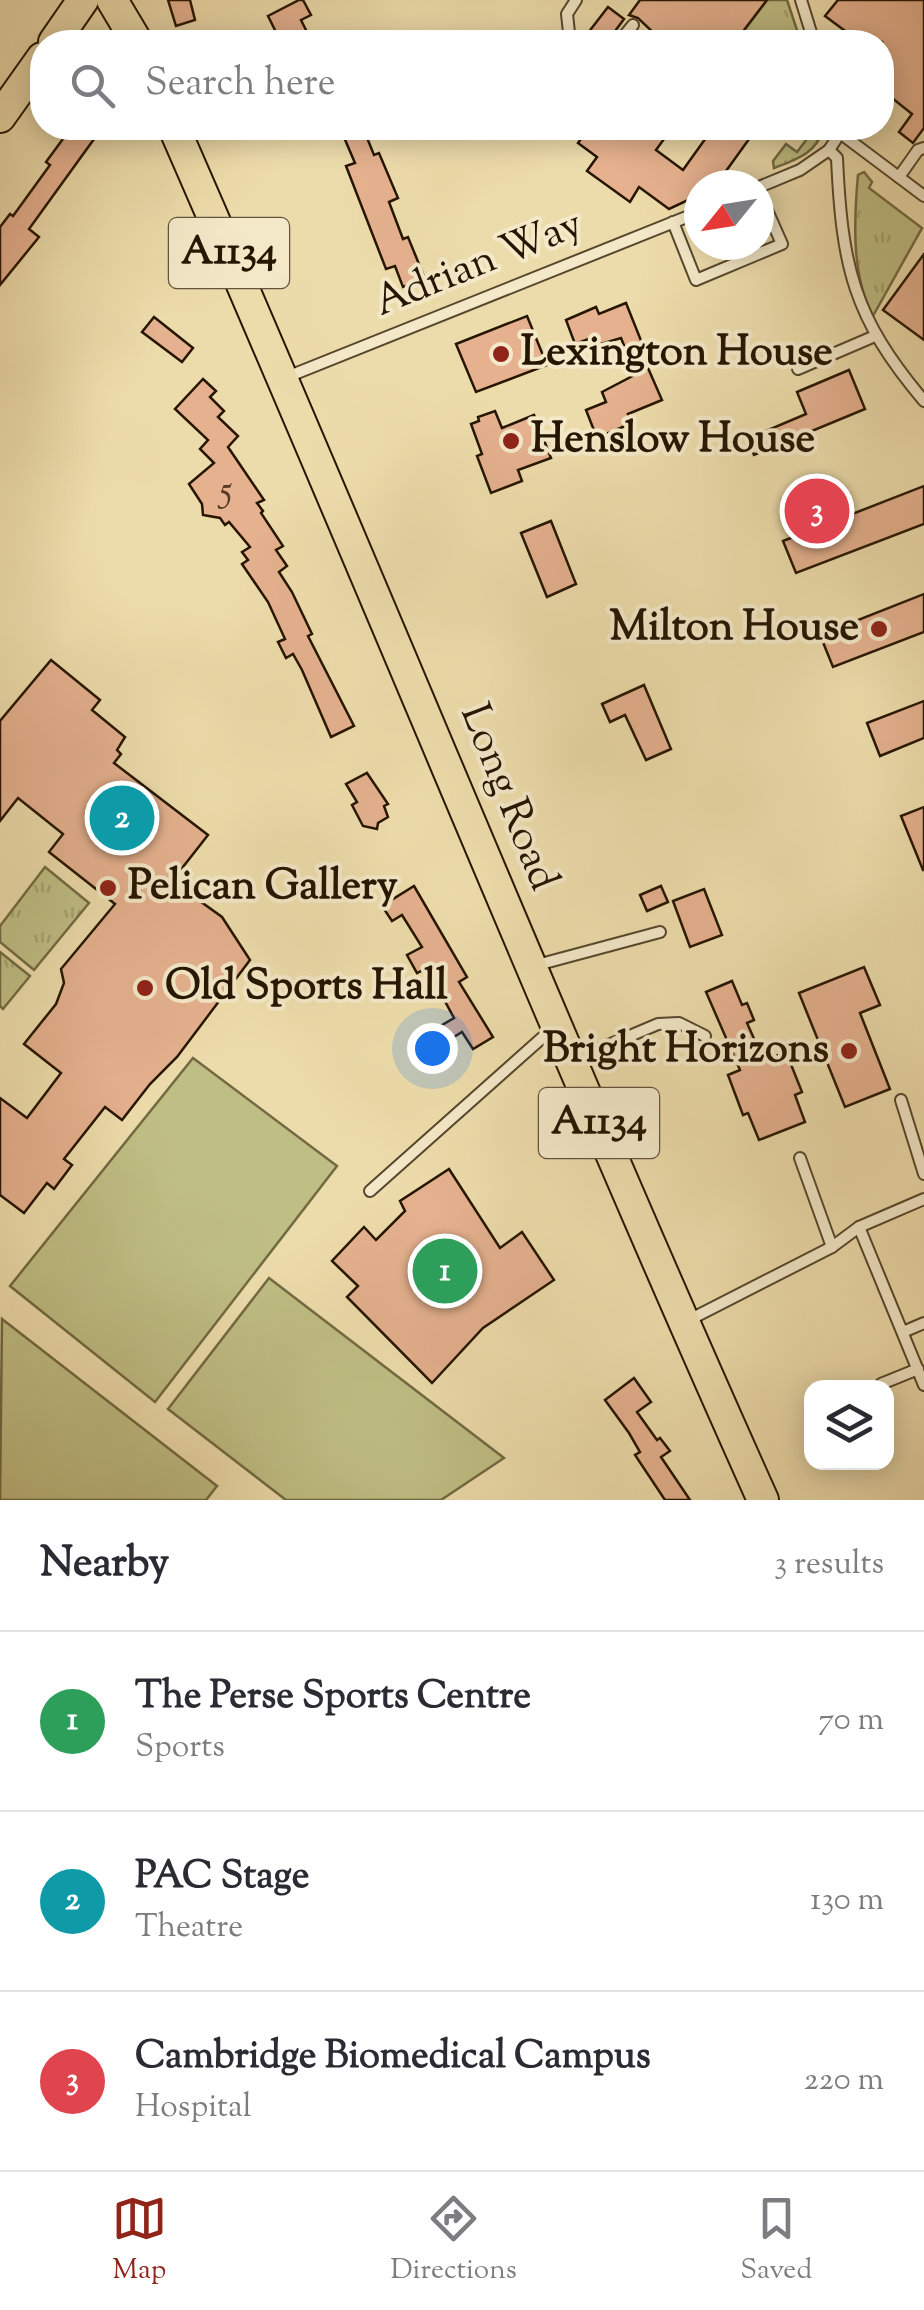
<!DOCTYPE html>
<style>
:root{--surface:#fff;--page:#f7f7f7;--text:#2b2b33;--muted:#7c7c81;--line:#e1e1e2;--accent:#8f2418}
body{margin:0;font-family:"Sorts Mill Goudy",serif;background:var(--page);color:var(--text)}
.controls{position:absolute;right:30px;bottom:30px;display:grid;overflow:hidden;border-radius:20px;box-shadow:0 5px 25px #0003}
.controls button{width:90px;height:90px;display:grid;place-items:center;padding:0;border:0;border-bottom:2px solid var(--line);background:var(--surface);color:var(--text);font:50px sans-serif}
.compass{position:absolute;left:684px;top:170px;width:90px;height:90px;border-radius:50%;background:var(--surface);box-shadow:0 5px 25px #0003;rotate:240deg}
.you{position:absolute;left:432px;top:1048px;width:35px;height:35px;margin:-25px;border:8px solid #fff;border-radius:50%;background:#1a73e8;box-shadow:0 0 0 15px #1a73e833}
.badge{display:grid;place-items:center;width:65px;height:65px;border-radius:50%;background:var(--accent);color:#fff;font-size:32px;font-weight:700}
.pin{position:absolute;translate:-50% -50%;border:5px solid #fff;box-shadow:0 2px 10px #0006}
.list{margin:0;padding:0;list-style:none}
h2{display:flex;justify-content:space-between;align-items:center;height:130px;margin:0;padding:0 40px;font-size:42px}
h2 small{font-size:32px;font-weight:400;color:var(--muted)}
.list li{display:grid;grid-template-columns:65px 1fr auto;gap:30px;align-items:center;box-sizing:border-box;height:180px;padding:0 40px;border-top:2px solid var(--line)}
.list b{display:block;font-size:38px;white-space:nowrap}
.list p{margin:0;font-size:32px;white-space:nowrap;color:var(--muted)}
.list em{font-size:32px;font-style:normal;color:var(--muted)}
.icon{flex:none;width:55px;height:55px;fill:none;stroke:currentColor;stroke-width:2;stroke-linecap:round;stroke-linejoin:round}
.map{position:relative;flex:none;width:924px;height:1500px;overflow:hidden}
.search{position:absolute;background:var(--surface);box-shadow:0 5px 25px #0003;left:30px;right:30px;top:30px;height:110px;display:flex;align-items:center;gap:25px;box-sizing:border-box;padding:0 35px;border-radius:40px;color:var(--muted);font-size:38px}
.sheet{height:670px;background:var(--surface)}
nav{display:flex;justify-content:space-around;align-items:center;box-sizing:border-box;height:140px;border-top:2px solid var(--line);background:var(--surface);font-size:28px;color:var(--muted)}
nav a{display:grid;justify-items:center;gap:5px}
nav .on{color:var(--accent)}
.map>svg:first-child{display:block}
.grass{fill:url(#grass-tufts);stroke:#726a42;stroke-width:2.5}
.pitch{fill:#bfbe84;stroke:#726a42;stroke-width:2.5}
.building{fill:#e5b18f;stroke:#251501;stroke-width:2.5}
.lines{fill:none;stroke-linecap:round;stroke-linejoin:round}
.lane-casing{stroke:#57472c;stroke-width:14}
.primary-casing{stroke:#251501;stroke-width:34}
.lane{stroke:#f3e8c8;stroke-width:10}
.primary{stroke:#eddcab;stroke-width:30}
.poi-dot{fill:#8f2418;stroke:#f3e8c8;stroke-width:4}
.labels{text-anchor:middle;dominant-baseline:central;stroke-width:8;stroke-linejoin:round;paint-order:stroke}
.number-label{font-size:38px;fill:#553c24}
.shield{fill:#f3e8c8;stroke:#63543d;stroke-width:2.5}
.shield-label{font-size:40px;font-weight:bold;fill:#251501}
.street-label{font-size:42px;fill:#251501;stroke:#f3e8c8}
.poi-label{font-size:42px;font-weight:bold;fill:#251501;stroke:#f3e8c8;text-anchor:start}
</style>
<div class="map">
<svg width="924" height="1500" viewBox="0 0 924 1500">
<defs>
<pattern id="grass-tufts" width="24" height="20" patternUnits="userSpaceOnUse" patternTransform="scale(2.5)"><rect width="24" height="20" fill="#bfbe84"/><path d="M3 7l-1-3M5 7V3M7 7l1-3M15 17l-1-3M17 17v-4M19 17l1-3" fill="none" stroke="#a4a270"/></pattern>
</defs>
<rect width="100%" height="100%" fill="#eddcab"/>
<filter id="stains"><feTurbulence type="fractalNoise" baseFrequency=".002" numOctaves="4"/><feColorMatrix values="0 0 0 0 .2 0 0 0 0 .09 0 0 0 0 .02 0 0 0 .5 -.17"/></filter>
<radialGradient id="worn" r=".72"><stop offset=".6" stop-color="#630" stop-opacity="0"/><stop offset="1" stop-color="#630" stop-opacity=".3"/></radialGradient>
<g class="grass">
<polygon points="767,0 787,0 801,42 743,42 738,38"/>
<path d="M806 128H823C818 153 795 160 774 168L773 161 786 144 797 152 810 135Z"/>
<path d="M864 172 872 182 869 188 922 228 873 316C851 275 854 219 858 175Z"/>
<polygon points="45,867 89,903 34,970 0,942 0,926"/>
<polygon points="0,952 30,976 3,1009 0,1006"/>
</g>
<g class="pitch">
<polygon points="193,1058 337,1166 155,1402 10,1286"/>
<polygon points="269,1278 504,1458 441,1500 286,1500 168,1409"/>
<polygon points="2,1319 217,1486 206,1500 0,1500"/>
</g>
<g class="building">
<polygon points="168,0 190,0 195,20 176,26"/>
<polygon points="299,0 303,0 311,15 301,20 312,42 281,42 268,16"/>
<polygon points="640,0 767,0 735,42 650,42 656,35 638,18 629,15"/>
<polygon points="838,0 924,0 924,128 913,143 899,132 912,114 882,90 882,42 860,42 825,16"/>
<polygon points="608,7 624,19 607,42 581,42"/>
<polygon points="71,128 102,128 29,229 39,237 0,285 0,227 10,214 13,216 50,165 46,162"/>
<polygon points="340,128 363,128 374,155 379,153 398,198 389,202 403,239 408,237 425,279 403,287 395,266 386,269 346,166 355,163"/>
<polygon points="589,128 672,128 656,150 683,170 713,128 757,128 716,185 699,185 699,195 669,209 639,187 630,202 587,171 597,157 578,143"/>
<polygon points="924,254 924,340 883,310"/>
<polygon points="626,303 644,348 628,355 621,338 594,346 591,338 575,344 566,320 596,307 599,314"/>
<polygon points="527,316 547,365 476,392 456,344"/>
<polygon points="154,317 193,348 182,362 142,332"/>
<polygon points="648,368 662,400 628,414 632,423 597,438 586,410 606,402 602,392"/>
<polygon points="849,370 865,409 754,455 747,439 806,414 797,392"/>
<polygon points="203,379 216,391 210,397 224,411 218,417 238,436 228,447 264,500 257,503 263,511 261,513 283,546 276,550 287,566 279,572 292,592 312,634 308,636 354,726 331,737 302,670 293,654 286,658 278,642 285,639 268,602 242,564 248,560 242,552 250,547 229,522 225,525 220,518 203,515 202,504 189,484 214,463 200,449 208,440 175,409"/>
<polygon points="495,411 502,428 534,415 551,458 518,470 522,481 491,493 477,456 482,454 471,424 479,421 478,417"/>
<polygon points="924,486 924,524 796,573 783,541"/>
<polygon points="551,521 576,584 547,597 521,533"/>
<polygon points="924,594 924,632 833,667 820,635"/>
<polygon points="51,660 100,700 92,710 125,737 117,750 121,754 114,763 208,835 172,881 222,917 250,960 177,1057 150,1084 122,1120 105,1107 64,1159 72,1165 54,1189 47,1183 24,1213 0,1195 0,1098 27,1118 61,1073 24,1044 56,1004 64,983 61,969 115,904 49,852 63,834 18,798 0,821 0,721"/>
<polygon points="644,685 671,749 646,760 625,715 610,722 602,704"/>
<polygon points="924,701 924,738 880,756 867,723"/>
<polygon points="367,773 388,804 384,806 388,817 378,823 377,829 363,826 352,805 357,802 346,784"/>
<polygon points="924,807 924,870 923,870 901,816"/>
<polygon points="414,886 467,977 459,982 493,1037 473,1049 462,1032 446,1042 437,1028 454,1018 427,968 417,973 407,955 422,947 402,915 392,921 382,906"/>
<polygon points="661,886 668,902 647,911 640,895"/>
<polygon points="704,889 722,935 690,947 673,901"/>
<polygon points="864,967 880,1005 860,1013 890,1089 845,1107 799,993"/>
<polygon points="732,981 742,1005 747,1003 754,1020 747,1023 764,1061 786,1052 802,1092 795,1095 805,1122 759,1140 748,1113 743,1115 728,1075 740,1070 706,992"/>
<polygon points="449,1169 500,1248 522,1232 554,1280 483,1328 432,1383 347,1297 358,1286 332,1261 364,1227 376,1240 405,1211 400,1201"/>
<polygon points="634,1378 651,1402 637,1412 657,1440 660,1438 670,1451 661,1457 690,1500 665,1500 635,1455 640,1452 629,1433 605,1400"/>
</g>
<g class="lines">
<g class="lane-casing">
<g id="lane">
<polyline points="801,0 814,42"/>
<polyline points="570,42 567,14 576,0"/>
<polyline points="619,42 633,25"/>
<path d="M840 133 829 150 837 158C842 267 853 317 924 401"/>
<polyline points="840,133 924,196"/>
<polyline points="899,177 918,150 924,148"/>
<polyline points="759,187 800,170 829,150"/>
<polyline points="673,222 696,280 782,244 759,192"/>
<polyline points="798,369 875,336"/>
<polyline points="287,377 699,212"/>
<polyline points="537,965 660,932"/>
<polyline points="573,1060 658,1024 679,1023 705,1036"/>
<polyline points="901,1100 924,1174"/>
<polyline points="800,1158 832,1247"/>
<polyline points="370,1191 552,1029"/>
<polyline points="859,1227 924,1385"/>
<polyline points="687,1321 832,1247 859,1227 924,1199"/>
<polyline points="903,1332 924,1323"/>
<polyline points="881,1384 918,1369"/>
</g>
</g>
<g class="primary-casing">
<g id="primary">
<polyline points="112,0 137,42"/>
<polyline points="54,42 83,0"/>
<polyline points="0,117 42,58"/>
<path d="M174 128C374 584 559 1046 763 1500"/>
</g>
</g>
<use href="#lane" class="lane"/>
<use href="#primary" class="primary"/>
</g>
<g class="poi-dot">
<circle cx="501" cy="354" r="10"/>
<circle cx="511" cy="441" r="10"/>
<circle cx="879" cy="629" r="10"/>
<circle cx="108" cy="888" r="10"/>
<circle cx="145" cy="988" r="10"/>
<circle cx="849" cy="1051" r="10"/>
</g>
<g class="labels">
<g class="number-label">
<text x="226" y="492">5</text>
</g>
<g class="shield">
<rect x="169" y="218" width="120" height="70" rx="8"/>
<rect x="539" y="1088" width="120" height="70" rx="8"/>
</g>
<g class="shield-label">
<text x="229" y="253">A1134</text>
<text x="599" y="1123">A1134</text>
</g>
<g class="street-label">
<text transform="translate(479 265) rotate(-22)">Adrian Way</text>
<text transform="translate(507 798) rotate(68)">Long Road</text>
</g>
<g class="poi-label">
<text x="521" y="354">Lexington House</text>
<text x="531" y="441">Henslow House</text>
<text x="859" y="629" text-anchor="end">Milton House</text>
<text x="128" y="888">Pelican Gallery</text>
<text x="165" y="988">Old Sports Hall</text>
<text x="829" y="1051" text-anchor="end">Bright Horizons</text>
</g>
</g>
<rect width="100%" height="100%" filter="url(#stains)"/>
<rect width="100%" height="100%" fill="url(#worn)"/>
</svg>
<div class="controls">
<button><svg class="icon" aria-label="layers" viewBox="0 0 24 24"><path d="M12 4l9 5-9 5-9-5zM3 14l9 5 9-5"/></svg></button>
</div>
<svg class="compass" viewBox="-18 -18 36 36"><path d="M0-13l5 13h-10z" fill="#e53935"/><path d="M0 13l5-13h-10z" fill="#7c7c81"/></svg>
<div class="you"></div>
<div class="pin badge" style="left:445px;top:1271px;background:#2e9e5b">1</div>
<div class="pin badge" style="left:122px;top:818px;background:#0f9aa8">2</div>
<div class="pin badge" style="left:817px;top:511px;background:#e0444e">3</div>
<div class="search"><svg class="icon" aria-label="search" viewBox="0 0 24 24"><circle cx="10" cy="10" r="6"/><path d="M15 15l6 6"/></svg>Search here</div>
</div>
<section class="sheet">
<h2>Nearby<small>3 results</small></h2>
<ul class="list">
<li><span class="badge" style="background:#2e9e5b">1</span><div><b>The Perse Sports Centre</b><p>Sports</p></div><em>70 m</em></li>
<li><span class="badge" style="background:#0f9aa8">2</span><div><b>PAC Stage</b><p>Theatre</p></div><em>130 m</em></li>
<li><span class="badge" style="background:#e0444e">3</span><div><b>Cambridge Biomedical Campus</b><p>Hospital</p></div><em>220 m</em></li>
</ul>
</section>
<nav>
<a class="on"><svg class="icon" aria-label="map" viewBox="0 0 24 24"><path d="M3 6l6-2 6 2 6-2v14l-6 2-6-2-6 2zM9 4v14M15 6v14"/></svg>Map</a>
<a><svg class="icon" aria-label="directions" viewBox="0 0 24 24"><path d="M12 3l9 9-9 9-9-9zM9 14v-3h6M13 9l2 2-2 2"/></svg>Directions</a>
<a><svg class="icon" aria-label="saved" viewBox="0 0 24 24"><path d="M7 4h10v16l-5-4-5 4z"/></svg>Saved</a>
</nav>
